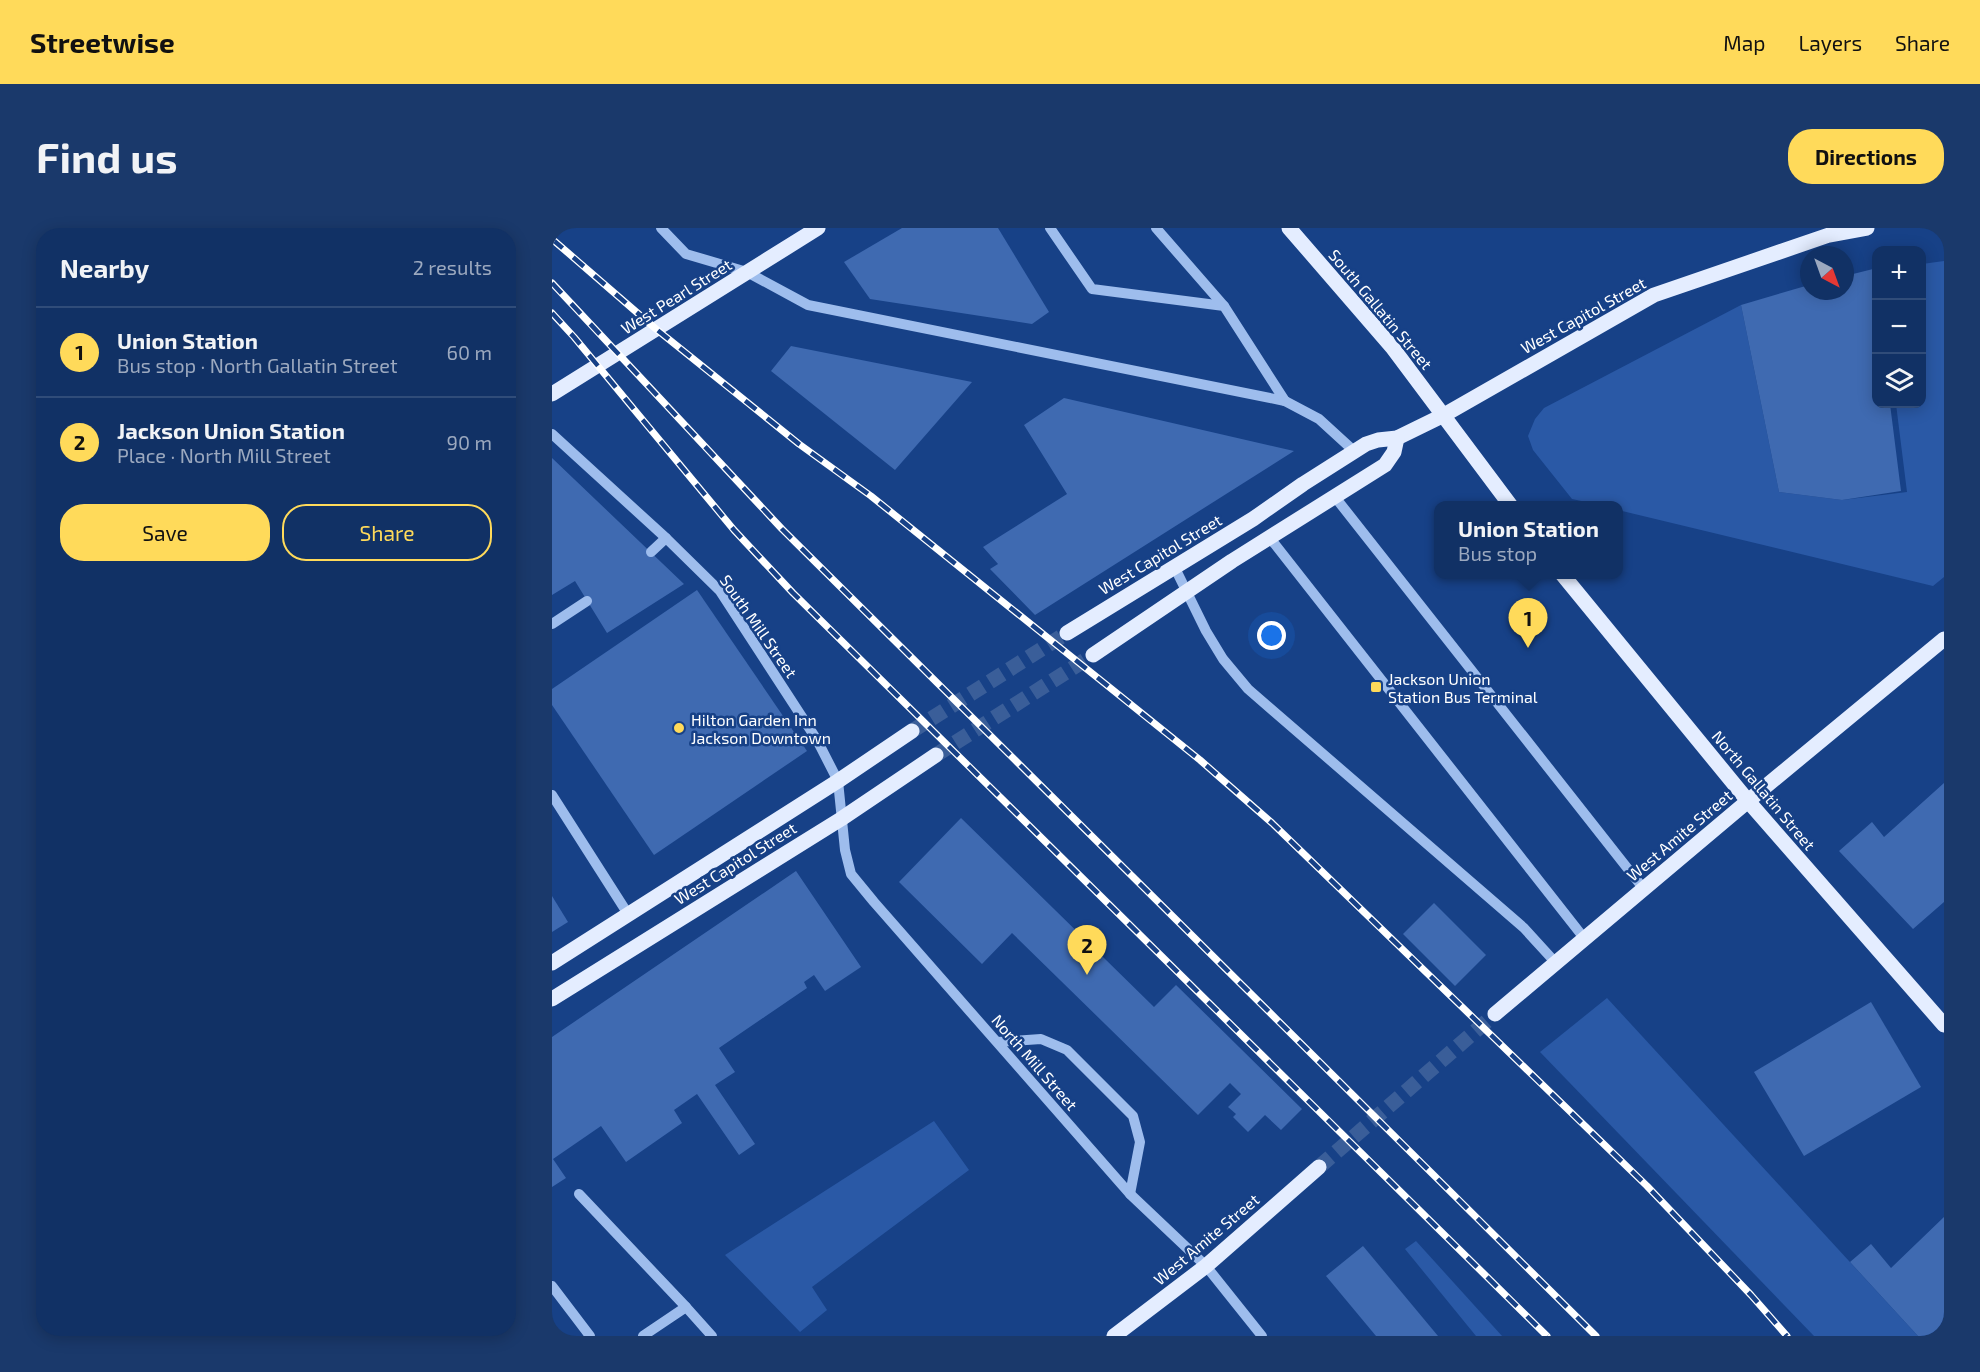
<!DOCTYPE html>
<meta charset="utf-8">
<style>
:root{--surface:#113165;--page:#1a396b;--text:#f1f3f6;--muted:#9ca9bf;--line:#304c79;--accent:#ffda5a}
body{margin:0;font-family:"Exo 2",sans-serif;background:var(--page);color:var(--text)}
.controls{position:absolute;right:18px;top:18px;display:grid;overflow:hidden;border-radius:12px;box-shadow:0 3px 15px #0003}
.controls button{width:54px;height:54px;display:grid;place-items:center;padding:0;border:0;border-bottom:2px solid var(--line);background:var(--surface);color:var(--text);font:30px sans-serif}
.compass{position:absolute;left:1248px;top:18px;width:54px;height:54px;border-radius:50%;background:var(--surface);box-shadow:0 3px 15px #0003;rotate:139deg}
.you{position:absolute;left:720px;top:408px;width:21px;height:21px;margin:-15px;border:4px solid #fff;border-radius:50%;background:#1a73e8;box-shadow:0 0 0 9px #1a73e833}
.badge{display:grid;place-items:center;width:39px;height:39px;border-radius:50%;background:var(--accent);color:#111;font-size:20px;font-weight:700}
.pin{position:absolute;translate:-50% -50px;filter:drop-shadow(0 2px 3px #0008)}
.pin::after{content:'';position:absolute;top:32px;width:21px;height:18px;background:inherit;clip-path:polygon(0 0,100% 0,50% 100%)}
.popup{position:absolute;left:882px;top:273px;width:189px;height:78px;box-sizing:border-box;display:grid;place-content:center;border-radius:12px;background:var(--surface);filter:drop-shadow(0 2px 4px #0005);font-size:20px;white-space:nowrap;color:var(--muted)}
.popup b{font-size:22px;color:var(--text)}
.popup::after{content:'';position:absolute;left:50%;top:100%;margin-left:-12px;border:12px solid transparent;border-top-color:var(--surface)}
.list{margin:0;padding:0;list-style:none}
h2{display:flex;justify-content:space-between;align-items:center;height:78px;margin:0;padding:0 24px;font-size:26px}
h2 small{font-size:20px;font-weight:400;color:var(--muted)}
.list li{display:grid;grid-template-columns:39px 1fr auto;gap:18px;align-items:center;box-sizing:border-box;height:90px;padding:0 24px;border-top:2px solid var(--line)}
.list b{display:block;font-size:22px;white-space:nowrap}
.list p{margin:0;font-size:20px;white-space:nowrap;color:var(--muted)}
.list em{font-size:20px;font-style:normal;color:var(--muted)}
.actions{display:flex;gap:12px;padding:18px 24px}
.actions a{flex:1;padding:14px 0;border:2px solid var(--accent);border-radius:24px;text-align:center;font-size:21px;color:var(--accent)}
.actions .main{background:var(--accent);color:#111}
.icon{flex:none;width:33px;height:33px;fill:none;stroke:currentColor;stroke-width:2;stroke-linecap:round;stroke-linejoin:round}
.map{position:relative;flex:none;width:1392px;height:1108px;overflow:hidden;border-radius:24px}
header{display:flex;align-items:center;gap:36px;box-sizing:border-box;height:84px;padding:0 30px;background:var(--accent);color:#111}
header strong{font-size:28px}
nav{display:flex;gap:33px;margin-inline-start:auto;font-size:21px}
.intro{display:flex;align-items:center;justify-content:space-between;box-sizing:border-box;height:144px;padding:0 36px}
h1{margin:0;font-size:42px}
.button{padding:15px 27px;border-radius:24px;background:var(--accent);color:#111;font-size:21px;font-weight:700}
main{display:flex;gap:36px;padding:0 36px}
aside{flex:1;background:var(--surface);border-radius:24px;box-shadow:0 3px 15px #0003}
.map>svg:first-child{display:block}
.green{fill:#2a59a6}
.building{fill:#3f6ab1}
.lines{fill:none;stroke-linecap:round;stroke-linejoin:round}
.major-tunnel{stroke:#3a5e99;stroke-width:15;stroke-dasharray:15 8;stroke-linecap:butt}
.minor{stroke:#9ebded;stroke-width:10}
.major{stroke:#e4edff;stroke-width:15}
.rail-casing{stroke:#fff;stroke-width:7}
.rail{stroke:#174187;stroke-width:4.5;stroke-dasharray:14;stroke-linecap:butt}
.poi-dot{fill:#ffda5a;stroke:#174187;stroke-width:2}
.labels{text-anchor:middle;dominant-baseline:central;stroke-width:5;stroke-linejoin:round;paint-order:stroke}
.street-label{font-size:16px;fill:#fff;stroke:#174187}
.poi-label{font-size:16px;fill:#fff;stroke:#174187;text-anchor:start}
</style>
<header>
<strong>Streetwise</strong>
<nav><a>Map</a><a>Layers</a><a>Share</a></nav>
</header>
<div class="intro"><h1>Find us</h1><a class="button">Directions</a></div>
<main>
<aside>
<h2>Nearby<small>2 results</small></h2>
<ul class="list">
<li><span class="badge">1</span><div><b>Union Station</b><p>Bus stop · North Gallatin Street</p></div><em>60 m</em></li>
<li><span class="badge">2</span><div><b>Jackson Union Station</b><p>Place · North Mill Street</p></div><em>90 m</em></li>
</ul>
<div class="actions"><a class="main">Save</a><a>Share</a></div>
</aside>
<div class="map">
<svg width="1392" height="1108" viewBox="0 0 1392 1108">
<rect width="100%" height="100%" fill="#174187"/>
<g class="green">
<polygon points="1392,33 1392,349 1381,358 1066,282 1066,278 1048,277 1020,271 981,222 976,208 983,191 992,180 1189,77 1227,264 1290,272 1355,264 1344,176 1370,176 1370,36"/>
<polygon points="1055,770 1366,1108 1262,1108 988,824"/>
<polygon points="382,893 417,942 260,1059 275,1082 248,1104 173,1027"/>
<polygon points="864,1013 950,1108 924,1108 853,1021"/>
</g>
<g class="building">
<polygon points="350,0 446,0 497,84 480,96 318,71 292,34"/>
<polygon points="1321,41 1324,69 1324,176 1338,176 1349,263 1290,272 1227,264 1189,77 1257,57 1257,63 1293,63 1293,48"/>
<polygon points="239,118 420,154 343,242 219,143"/>
<polygon points="512,170 742,223 483,387 438,341 446,336 431,319 515,266 472,197"/>
<polygon points="0,230 132,356 55,405 23,353 0,367"/>
<polygon points="145,362 255,523 102,627 0,477 0,461"/>
<polygon points="1392,555 1392,674 1361,701 1287,623 1320,594 1332,609"/>
<polygon points="409,590 602,779 624,757 750,881 729,902 713,887 696,904 681,889 684,886 676,879 689,866 678,855 646,887 460,705 430,736 347,654"/>
<polygon points="244,643 309,739 273,763 262,747 252,754 255,760 167,820 183,844 163,857 203,916 187,927 145,866 122,882 130,895 74,934 49,898 1,931 14,950 0,959 0,809"/>
<polygon points="0,668 16,694 0,704"/>
<polygon points="882,675 934,727 903,758 851,706"/>
<polygon points="1319,774 1369,859 1252,928 1202,844"/>
<polygon points="1392,989 1392,1108 1366,1108 1298,1034 1319,1016 1339,1040"/>
<polygon points="811,1018 886,1108 824,1108 774,1048"/>
</g>
<g class="lines">
<g class="major-tunnel">
<polyline points="360,503 515,405"/>
<polyline points="384,527 541,427"/>
<polyline points="767,939 943,786"/>
</g>
<g class="minor">
<polyline points="109,0 134,26 195,44 256,77 733,173 767,191 802,223"/>
<polyline points="498,0 540,61 672,78 733,173"/>
<polyline points="604,0 672,78"/>
<polyline points="0,206 114,310 168,363 265,512 286,553 293,622 299,646 322,674 578,966 654,1038 710,1108"/>
<polyline points="783,269 1091,660"/>
<polyline points="718,310 1032,710"/>
<polyline points="99,324 114,310"/>
<polyline points="622,338 654,403 671,431 696,461 972,700 1003,734"/>
<polyline points="0,396 35,373"/>
<polyline points="0,567 76,686"/>
<polyline points="446,814 489,811 515,822 581,888 588,914 578,966"/>
<polyline points="27,966 134,1079"/>
<polyline points="0,1058 38,1108"/>
<polyline points="91,1108 134,1079 160,1108"/>
</g>
<g class="major">
<polyline points="737,0 840,119 959,278"/>
<polyline points="0,166 266,0"/>
<polyline points="1010,346 1196,573 1392,797"/>
<polyline points="515,405 701,291 751,256 814,216 826,212 845,210 892,187 1102,67 1277,7 1315,0"/>
<polyline points="541,427 680,333 833,237 842,224 845,210"/>
<polyline points="0,735 286,553 360,503"/>
<polyline points="0,771 289,591 384,527"/>
<polyline points="943,786 1196,573 1392,411"/>
<polyline points="562,1108 654,1038 767,939"/>
</g>
<g class="rail-casing">
<g id="rail">
<polyline points="0,11 104,101 247,216 319,268 648,532 720,595 1095,958 1199,1067 1235,1108"/>
<polyline points="0,55 230,301 1044,1108"/>
<polyline points="0,85 22,109 182,302 241,365 995,1108"/>
</g>
</g>
<use href="#rail" class="rail"/>
</g>
<g class="poi-dot">
<rect x="818" y="453" width="12" height="12" rx="3"/>
<circle cx="127" cy="500" r="6"/>
</g>
<g class="labels">
<g class="street-label">
<text transform="translate(124 68) rotate(-32)">West Pearl Street</text>
<text transform="translate(829 81) rotate(50)">South Gallatin Street</text>
<text transform="translate(1031 87) rotate(-29)">West Capitol Street</text>
<text transform="translate(608 326) rotate(-31)">West Capitol Street</text>
<text transform="translate(207 398) rotate(55)">South Mill Street</text>
<text transform="translate(1212 562) rotate(50)">North Gallatin Street</text>
<text transform="translate(1127 607) rotate(-40)">West Amite Street</text>
<text transform="translate(183 635) rotate(-32)">West Capitol Street</text>
<text transform="translate(483 834) rotate(49)">North Mill Street</text>
<text transform="translate(654 1011) rotate(-40)">West Amite Street</text>
</g>
<g class="poi-label">
<text x="836" y="450">Jackson Union<tspan x="836" dy="18">Station Bus Terminal</tspan></text>
<text x="139" y="491">Hilton Garden Inn<tspan x="139" dy="18">Jackson Downtown</tspan></text>
</g>
</g>
</svg>
<div class="controls">
<button>+</button>
<button>−</button>
<button><svg class="icon" aria-label="layers" viewBox="0 0 24 24"><path d="M12 4l9 5-9 5-9-5zM3 14l9 5 9-5"/></svg></button>
</div>
<svg class="compass" viewBox="-18 -18 36 36"><path d="M0-13l5 13h-10z" fill="#e53935"/><path d="M0 13l5-13h-10z" fill="#9ca9bf"/></svg>
<div class="you"></div>
<div class="pin badge" style="left:976px;top:420px">1</div>
<div class="popup"><b>Union Station</b>Bus stop</div>
<div class="pin badge" style="left:535px;top:747px">2</div>
</div>
</main>
